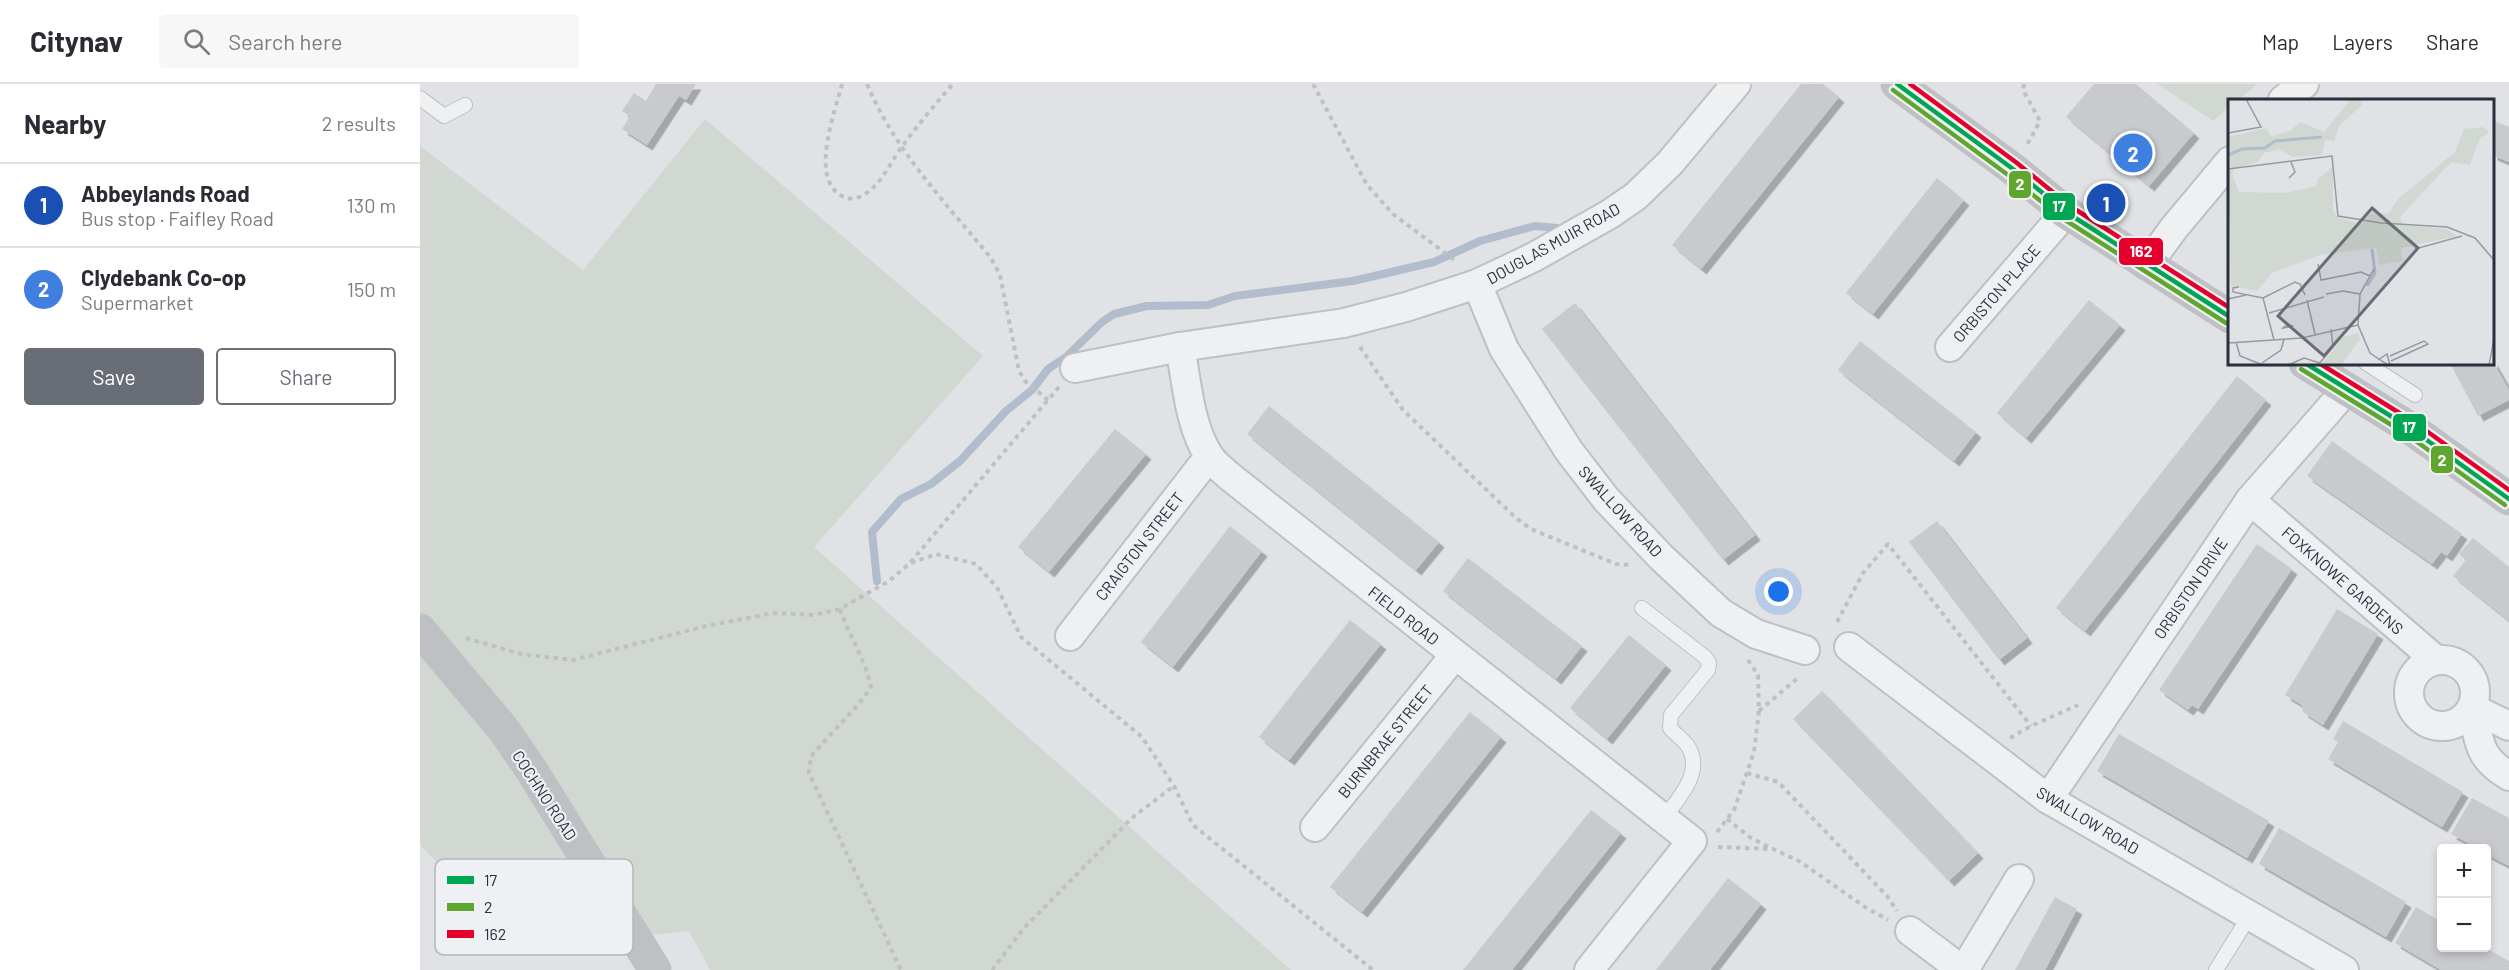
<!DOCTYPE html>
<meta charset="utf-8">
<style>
:root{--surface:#fff;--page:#f7f7f7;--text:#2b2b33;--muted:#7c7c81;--line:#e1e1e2;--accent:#696e76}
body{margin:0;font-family:Barlow,sans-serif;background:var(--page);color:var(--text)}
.controls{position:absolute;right:18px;bottom:18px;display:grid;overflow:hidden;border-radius:6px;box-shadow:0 3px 9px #0003}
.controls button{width:54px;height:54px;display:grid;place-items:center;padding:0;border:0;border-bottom:2px solid var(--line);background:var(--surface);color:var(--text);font:30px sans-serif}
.you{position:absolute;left:1359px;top:508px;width:21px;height:21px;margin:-15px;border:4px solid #fff;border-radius:50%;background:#1a73e8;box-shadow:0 0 0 9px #1a73e833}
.badge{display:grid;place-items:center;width:39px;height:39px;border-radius:50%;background:var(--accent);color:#fff;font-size:20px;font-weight:700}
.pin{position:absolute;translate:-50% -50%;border:3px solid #fff;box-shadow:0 2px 6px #0006}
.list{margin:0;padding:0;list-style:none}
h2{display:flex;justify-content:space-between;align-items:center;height:78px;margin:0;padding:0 24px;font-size:26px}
h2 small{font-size:20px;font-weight:400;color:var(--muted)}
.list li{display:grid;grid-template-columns:39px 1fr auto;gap:18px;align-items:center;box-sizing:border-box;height:84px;padding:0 24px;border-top:2px solid var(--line)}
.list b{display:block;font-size:22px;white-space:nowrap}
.list p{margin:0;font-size:20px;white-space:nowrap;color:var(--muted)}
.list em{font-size:20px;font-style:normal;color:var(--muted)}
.actions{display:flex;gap:12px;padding:18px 24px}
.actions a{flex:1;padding:14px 0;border:2px solid var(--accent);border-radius:6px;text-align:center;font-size:21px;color:var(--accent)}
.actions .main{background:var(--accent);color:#fff}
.icon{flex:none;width:33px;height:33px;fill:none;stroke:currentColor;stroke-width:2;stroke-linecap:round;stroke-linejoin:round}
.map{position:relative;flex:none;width:2089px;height:886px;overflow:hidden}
header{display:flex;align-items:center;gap:36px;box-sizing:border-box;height:84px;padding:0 30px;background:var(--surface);border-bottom:2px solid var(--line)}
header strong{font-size:28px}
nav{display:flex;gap:33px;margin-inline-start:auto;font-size:21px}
.search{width:420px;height:54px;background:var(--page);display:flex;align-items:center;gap:15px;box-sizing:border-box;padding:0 21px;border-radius:6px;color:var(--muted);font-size:22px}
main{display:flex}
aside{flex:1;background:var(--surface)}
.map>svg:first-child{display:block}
.green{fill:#d1d8d1}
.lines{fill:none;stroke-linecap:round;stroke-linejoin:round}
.stream{stroke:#b1bdcd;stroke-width:8}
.building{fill:#c8cacd;filter:url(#shadow)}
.lane-casing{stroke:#bec0c3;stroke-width:16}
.street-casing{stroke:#bec0c3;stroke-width:32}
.path{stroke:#bfc0c4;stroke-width:4;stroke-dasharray:4.5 4.5;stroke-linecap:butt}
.lane{stroke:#eff0f2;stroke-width:14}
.street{stroke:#eff0f2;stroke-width:28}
.secondary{stroke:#bec0c4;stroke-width:33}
.bus-1-casing{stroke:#eef0f4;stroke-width:9}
.bus-2-casing{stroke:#eef0f4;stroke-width:9}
.bus-3-casing{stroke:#eef0f4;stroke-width:9}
.bus-1{stroke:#00a651;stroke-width:4.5}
.bus-2{stroke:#5fa62f;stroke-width:4.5}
.bus-3{stroke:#e4002b;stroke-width:4.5}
.labels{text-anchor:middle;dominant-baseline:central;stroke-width:4.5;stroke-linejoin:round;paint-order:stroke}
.street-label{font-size:16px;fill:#292f3b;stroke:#eef0f4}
.inset-river{fill:none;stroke:#b1bdcd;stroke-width:3}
.inset-road{fill:none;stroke:#979aa1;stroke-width:1.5}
.view{fill:#696e76;fill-opacity:0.15;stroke:#696e76;stroke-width:3}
.inset-edge{fill:none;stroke:#292f3b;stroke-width:3}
.key{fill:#eef0f4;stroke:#b3b6bc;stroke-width:1.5}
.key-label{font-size:16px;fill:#292f3b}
.line-badge{stroke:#eef0f4;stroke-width:2}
.badge-label{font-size:16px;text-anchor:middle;font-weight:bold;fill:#fff}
</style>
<header>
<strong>Citynav</strong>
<div class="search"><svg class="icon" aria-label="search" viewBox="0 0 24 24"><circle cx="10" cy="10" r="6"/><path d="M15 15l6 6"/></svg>Search here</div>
<nav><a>Map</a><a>Layers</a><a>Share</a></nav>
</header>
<main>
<aside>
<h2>Nearby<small>2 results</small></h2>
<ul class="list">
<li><span class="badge" style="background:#1a4fb4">1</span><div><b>Abbeylands Road</b><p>Bus stop · Faifley Road</p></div><em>130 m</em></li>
<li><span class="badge" style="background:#3f7fe0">2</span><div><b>Clydebank Co-op</b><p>Supermarket</p></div><em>150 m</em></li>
</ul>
<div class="actions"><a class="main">Save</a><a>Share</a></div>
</aside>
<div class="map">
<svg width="2089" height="886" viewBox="0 0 2089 886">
<defs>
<filter id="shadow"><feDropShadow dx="5.5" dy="5.5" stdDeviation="0" flood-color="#0004"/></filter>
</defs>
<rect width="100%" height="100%" fill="#e0e2e5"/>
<g class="green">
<polygon points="1737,0 1838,0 1818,16 1810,16 1810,23 1793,37"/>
<polygon points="285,35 563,272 394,463 871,886 290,886 269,847 100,865 0,761 0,62 163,186"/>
</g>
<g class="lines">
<polyline class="stream" points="457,497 452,448 481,415 511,400 540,377 586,327 612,306 628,285 646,273 682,238 694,230 727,222 788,221 815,212 933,197 1014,178 1060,157 1115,142 1137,144"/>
</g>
<g class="building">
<polygon points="236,0 276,0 266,16 259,12 227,61 202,45 210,32 202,27 214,9 226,17"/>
<polygon points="1381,0 1403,0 1419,13 1281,185 1252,161"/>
<polygon points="1674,0 1716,0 1774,49 1729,102 1646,33"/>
<polygon points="2072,36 2089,43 2089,78 2072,71"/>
<polygon points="1517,94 1544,116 1453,230 1426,209"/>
<polygon points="1669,216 1700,241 1606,354 1577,329"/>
<polygon points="1155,219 1335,451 1303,476 1122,245"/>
<polygon points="1440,257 1556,348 1534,377 1418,286"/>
<polygon points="2072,276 2089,306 2089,316 2058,332 2030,279 2072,279"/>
<polygon points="1817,292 1846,316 1665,547 1636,524"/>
<polygon points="849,322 1019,458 996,486 827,350"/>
<polygon points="695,345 726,370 629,488 598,463"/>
<polygon points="1912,357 2042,450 2027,472 2021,468 2012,480 1887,392"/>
<polygon points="1517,437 1607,554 1579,576 1489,458"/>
<polygon points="810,442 842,467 753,583 721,558"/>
<polygon points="2053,454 2089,483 2089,537 2033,492 2046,476 2039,470"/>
<polygon points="1837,460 1872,485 1778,625 1772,621 1768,626 1739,606"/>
<polygon points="1048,474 1162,562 1136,595 1023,507"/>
<polygon points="1917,525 1958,550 1903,641 1883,628 1882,621 1865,611"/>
<polygon points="930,536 961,560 869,676 839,653"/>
<polygon points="1209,551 1246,581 1187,655 1150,624"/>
<polygon points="1402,607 1558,769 1529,797 1373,635"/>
<polygon points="1050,628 1081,653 942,828 910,803"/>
<polygon points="1923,637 2043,708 2022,743 1908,675 1918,658 1913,655"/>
<polygon points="1699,650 1849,737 1827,774 1677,687"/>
<polygon points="2052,714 2089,734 2089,782 2066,770 2066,764 2057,764 2031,750"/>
<polygon points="1171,726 1201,749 1092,886 1043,886"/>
<polygon points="1859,744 1986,818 1966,853 1839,780"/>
<polygon points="1308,794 1341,820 1290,886 1236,886"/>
<polygon points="1635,813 1657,825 1625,886 1595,886"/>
<polygon points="1996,823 2022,838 2022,864 2066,864 2089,877 2089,886 2021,886 1975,859"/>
</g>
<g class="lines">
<g class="lane-casing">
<g id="lane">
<polyline points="0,14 24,32 45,21"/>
<polyline points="1946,279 1995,311"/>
<path d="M1222 524 1285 573 1289 579 1288 586 1251 631 1250 644C1256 651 1267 658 1270 666 1282 691 1257 716 1244 734"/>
<polyline points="1796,886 1830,831"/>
</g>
</g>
<g class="street-casing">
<g id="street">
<polyline points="1863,16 1884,0"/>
<polyline points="1727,181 1754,144 1810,77"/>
<polyline points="1057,200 1084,265 1149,367 1186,415 1241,473 1301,529 1336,550 1385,566"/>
<path d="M760 263C767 298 769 341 789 372 794 380 803 386 809 392L1272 757 1169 886"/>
<polyline points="1530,263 1646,128"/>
<polyline points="655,284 760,263 924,239 986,223 1057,200 1114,173 1190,130 1216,112 1250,79 1316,0"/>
<polyline points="1830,416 2016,576"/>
<polyline points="650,552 781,383 791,375"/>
<polyline points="1429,563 1628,715 1924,886"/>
<circle cx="2022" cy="609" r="33"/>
<path d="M2052 624C2060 658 2057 673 2089 692"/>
<polyline points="2052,624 2089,642"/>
<polyline points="1628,715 1830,416 1927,305"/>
<polyline points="895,743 1035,571"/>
<polyline points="1490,847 1542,886"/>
<polyline points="1544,886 1599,795"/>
</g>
</g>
<g class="path">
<path d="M422 0C415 28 389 95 422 112 431 117 440 114 448 108 463 97 470 79 481 64 497 42 515 20 533 0"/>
<path d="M447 0C475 67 526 119 571 174L580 191 599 287 605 297 628 316"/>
<polyline points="893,0 947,101 973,130 1037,178"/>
<polyline points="1604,0 1603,6 1620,37 1607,61"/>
<polyline points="940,263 983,326 1096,434 1111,445 1196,480 1211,481"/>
<polyline points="491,479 516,470 556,480 578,505 601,553 722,653 754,702 773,741 953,886"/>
<path d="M420 525C429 552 446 576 451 604L436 623 391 672 389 689 481 886"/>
<polyline points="1417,538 1443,489 1468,460 1611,642"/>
<polyline points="46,554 101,570 153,576 286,542 354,529 394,531 420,525 469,497 489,480 639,303"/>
<polyline points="1339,627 1379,593"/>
<polyline points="1590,654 1611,642 1658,621"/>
<polyline points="1327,689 1358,698 1467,812 1477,827"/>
<polyline points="1307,735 1331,754 1351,764"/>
<polyline points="1297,748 1314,726 1334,668 1339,627 1338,591 1328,576"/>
<polyline points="1298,763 1353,765 1379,777 1445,823 1468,836"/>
<polyline points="572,886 604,844 713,733 754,702"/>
</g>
<use href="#lane" class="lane"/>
<use href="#street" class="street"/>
<g class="secondary">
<polyline points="1477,0 1593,85 1646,128 1810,233"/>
<polyline points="1885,279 1990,344 2089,415"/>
<polyline points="0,546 84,646 112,687 235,886"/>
</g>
<g class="bus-1-casing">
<g id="bus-1">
<polyline points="1477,0 1593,85 1646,128 1810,233"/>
<polyline points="1885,279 1990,344 2089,415"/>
</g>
</g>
<g class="bus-2-casing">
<g id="bus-2">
<polyline points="1473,6 1588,91 1642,134 1806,239"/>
<polyline points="1881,285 1986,350 2085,421"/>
</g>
</g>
<g class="bus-3-casing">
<g id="bus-3">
<polyline points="1490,0 1597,79 1650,122 1810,224"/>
<polyline points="1899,279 1994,338 2089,406"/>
</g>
</g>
<use href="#bus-1" class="bus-1"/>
<use href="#bus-2" class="bus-2"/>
<use href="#bus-3" class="bus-3"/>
</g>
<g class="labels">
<g class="street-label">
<text transform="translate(1133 159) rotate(-29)">DOUGLAS MUIR ROAD</text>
<text transform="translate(1576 209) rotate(-49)">ORBISTON PLACE</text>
<text transform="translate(1201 427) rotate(48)">SWALLOW ROAD</text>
<text transform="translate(719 462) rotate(-52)">CRAIGTON STREET</text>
<text transform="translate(1923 496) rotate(41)">FOXKNOWE GARDENS</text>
<text transform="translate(1770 504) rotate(-56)">ORBISTON DRIVE</text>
<text transform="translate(984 531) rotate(38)">FIELD ROAD</text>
<text transform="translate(965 657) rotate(-51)">BURNBRAE STREET</text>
<text transform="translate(125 711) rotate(57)">COCHNO ROAD</text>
<text transform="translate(1668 736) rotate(31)">SWALLOW ROAD</text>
</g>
</g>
<g transform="translate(1808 15)">
<rect width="266" height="266" fill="#e0e2e5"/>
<path d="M123 0H134V6L111 27 106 42 97 41 94 56 65 58 51 50 36 54 30 63 7 69 4 75 11 93 56 94 88 87 90 80 105 67V112L111 119 134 125 141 115 161 114 170 100 227 53 236 30 255 28 261 33 252 39 242 66 223 63 172 118 175 126 218 130 230 137 173 149 175 162 151 166 148 149 92 156 44 174 29 192 3 187 0 38 38 29 43 37 60 33 73 23 96 33ZM130 234 132 240 114 265H94L107 249V240Z" fill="#d1d8d1"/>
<path class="inset-river" d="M0 56 14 50 37 49 47 42 94 38M139 187 147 174 144 150"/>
<path class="inset-road" d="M0 34 33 28 18 0M0 70 104 57 110 117 153 124 219 128 247 139 266 161M61 79 67 73 63 63M187 150 234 137M90 165 93 181 133 173 142 177M146 170 132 195 130 226 142 254 160 266M11 188 5 189V193L35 199M98 195 115 192 132 195M35 199 67 183 72 185 77 196M35 199 46 241M0 200 18 196M79 201 87 235M41 214 96 198M61 226 65 227 55 229 56 228ZM8 243 12 257 35 266M0 244 74 239 130 226M162 257 196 242 200 245 163 262M150 261 159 255 162 266M34 264 53 251 56 240M60 266 76 259 92 264M90 266 105 248 103 230M261 266 266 240"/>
<path class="view" d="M144 109 190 149 96 257 50 217Z"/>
<rect width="266" height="266" class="inset-edge"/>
</g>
<rect x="15" y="775" width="198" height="96" rx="9" class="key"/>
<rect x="27" y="792" width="27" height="8" fill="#00a651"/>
<rect x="27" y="819" width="27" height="8" fill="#5fa62f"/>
<rect x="27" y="846" width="27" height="8" fill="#e4002b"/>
<g class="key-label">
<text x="64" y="802">17</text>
<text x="64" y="829">2</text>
<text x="64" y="856">162</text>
</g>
<g class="line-badge">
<rect x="1588" y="86" width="24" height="29" rx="6" fill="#5fa62f"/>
<rect x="1622" y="108" width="34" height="29" rx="6" fill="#00a651"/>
<rect x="1698" y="153" width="46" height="29" rx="6" fill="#e4002b"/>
<rect x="1972" y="329" width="35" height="29" rx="6" fill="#00a651"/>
<rect x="2010" y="361" width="24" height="29" rx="6" fill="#5fa62f"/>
</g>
<g class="badge-label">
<text x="1600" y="106">2</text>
<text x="1639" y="128">17</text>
<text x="1721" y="173">162</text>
<text x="1989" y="349">17</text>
<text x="2022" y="382">2</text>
</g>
</svg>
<div class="controls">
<button>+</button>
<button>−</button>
</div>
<div class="you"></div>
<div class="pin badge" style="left:1686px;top:119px;background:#1a4fb4">1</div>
<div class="pin badge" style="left:1713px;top:69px;background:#3f7fe0">2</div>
</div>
</main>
